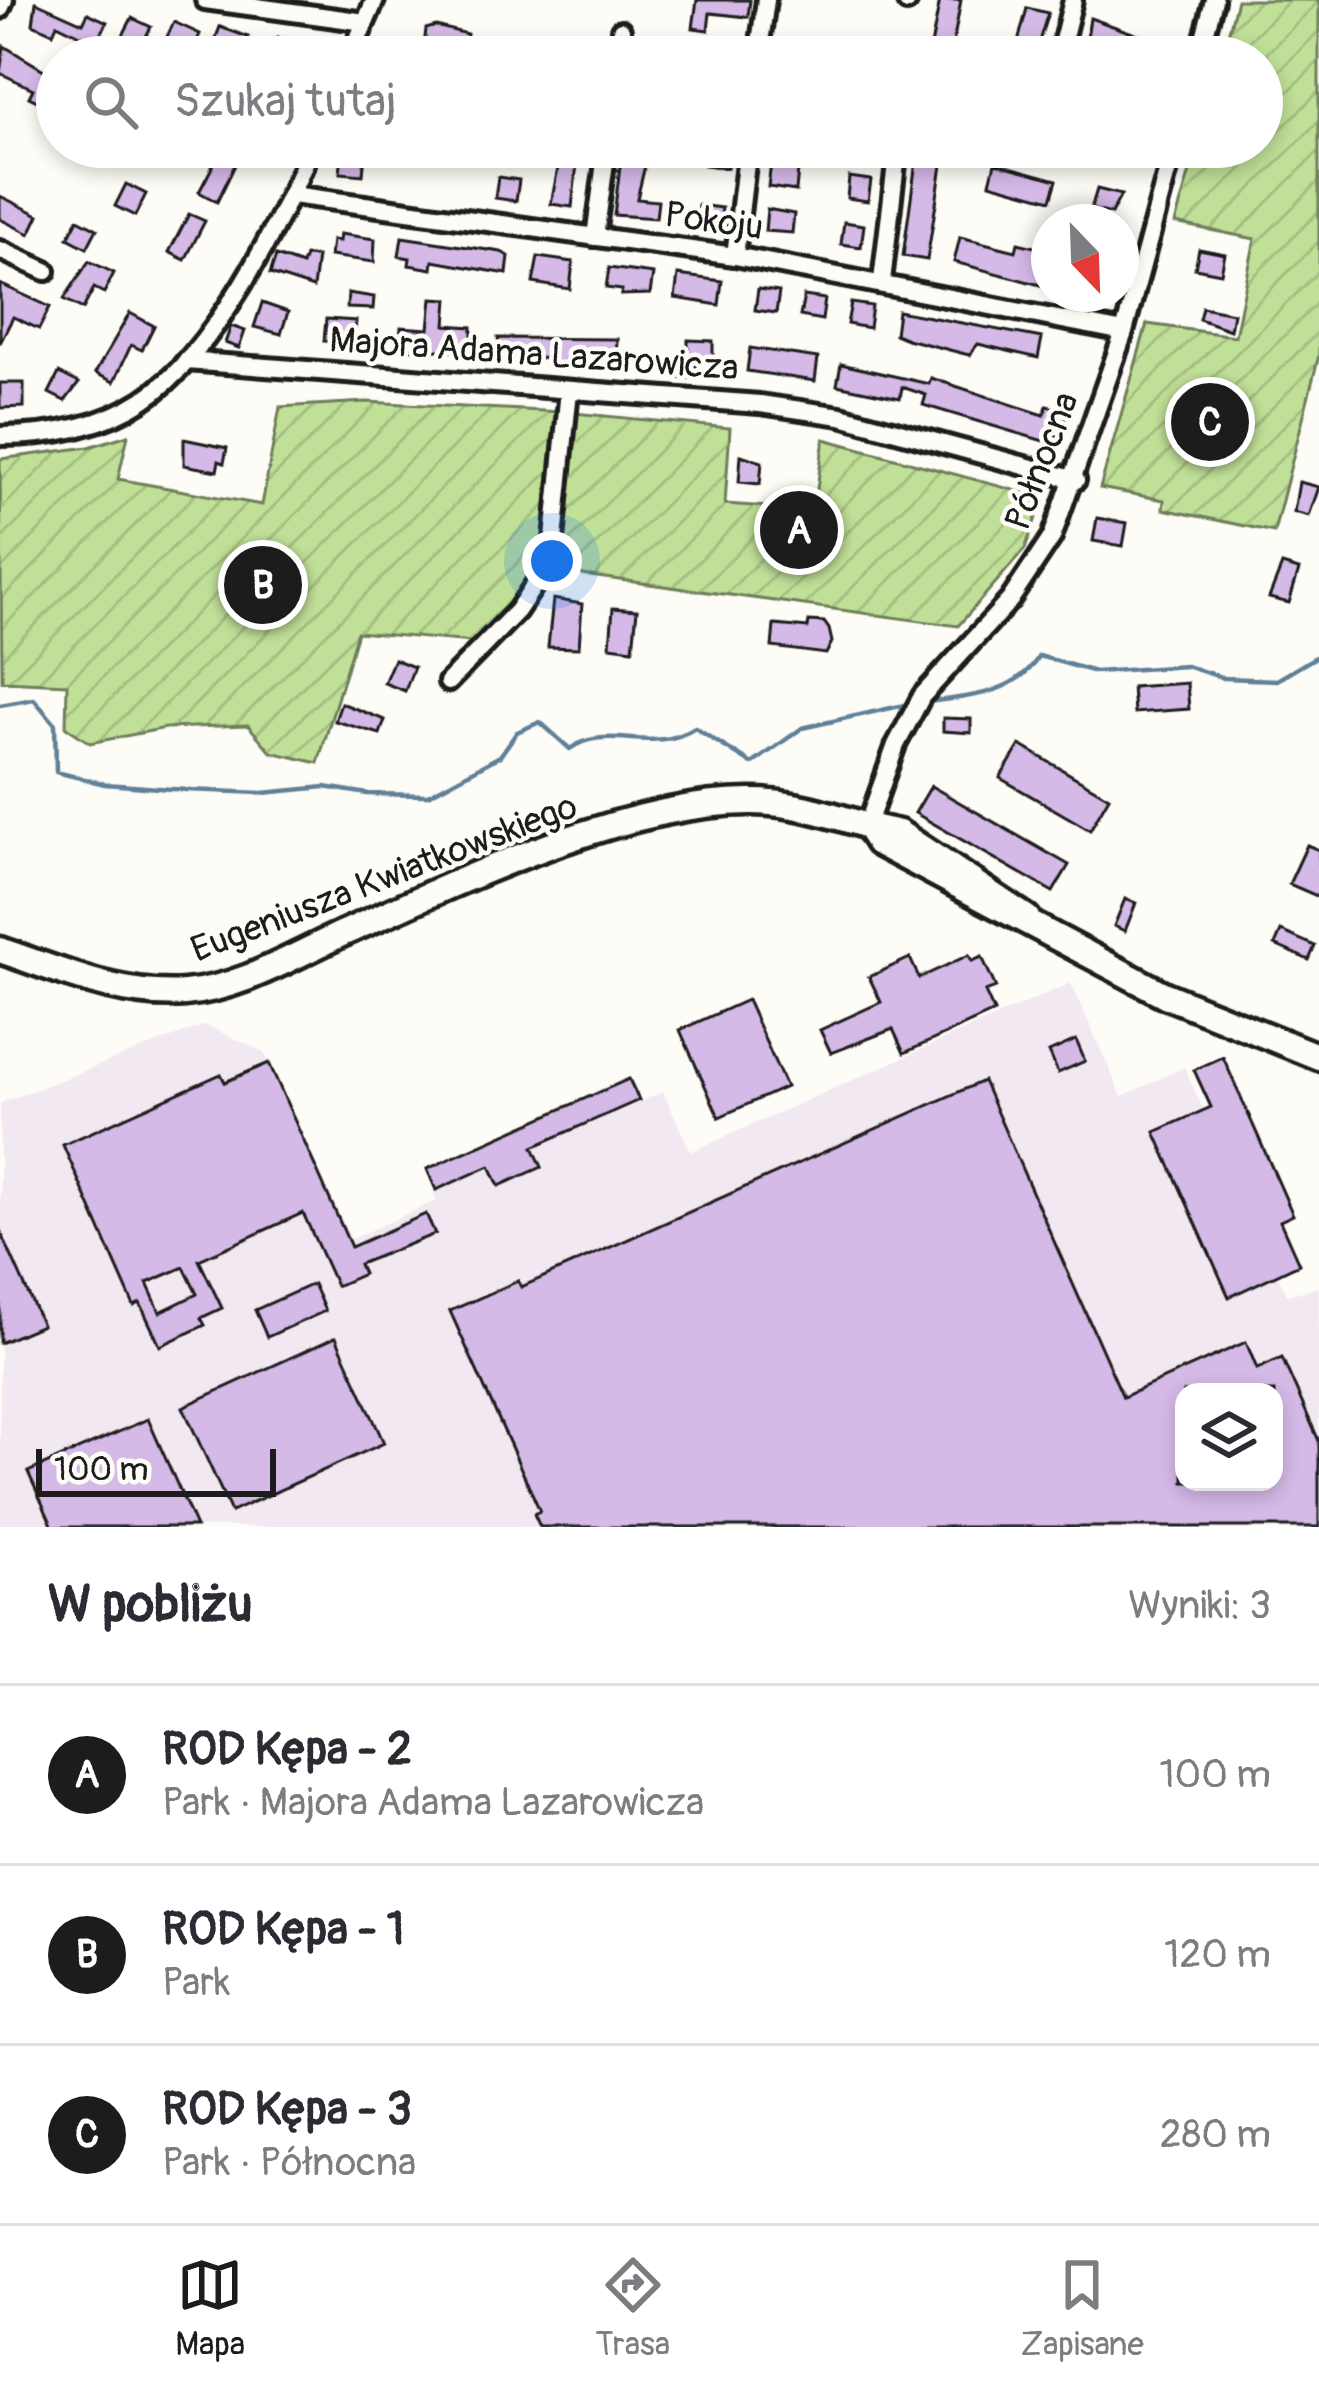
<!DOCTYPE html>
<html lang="pl">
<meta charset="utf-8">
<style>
:root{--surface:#fff;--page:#f2f2f3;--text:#2b2b33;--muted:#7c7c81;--line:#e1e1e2;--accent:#1c1c1c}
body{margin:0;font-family:Pangolin,sans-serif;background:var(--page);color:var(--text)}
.controls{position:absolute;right:36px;bottom:36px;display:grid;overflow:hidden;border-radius:24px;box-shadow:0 6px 18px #0003}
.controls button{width:108px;height:108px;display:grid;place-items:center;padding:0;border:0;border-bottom:3px solid var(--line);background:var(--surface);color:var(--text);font:60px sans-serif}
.compass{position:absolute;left:1031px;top:204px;width:108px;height:108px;border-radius:50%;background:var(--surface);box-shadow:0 6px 18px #0003;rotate:157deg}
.scale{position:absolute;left:36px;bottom:30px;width:240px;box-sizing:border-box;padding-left:12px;border:6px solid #1c1c1c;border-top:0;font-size:33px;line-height:42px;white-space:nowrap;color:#1c1c1c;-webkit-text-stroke:9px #fdfcf7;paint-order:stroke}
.you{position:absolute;left:552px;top:561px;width:42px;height:42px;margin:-30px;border:9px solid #fff;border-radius:50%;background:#1a73e8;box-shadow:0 0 0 18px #1a73e833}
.badge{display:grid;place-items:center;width:78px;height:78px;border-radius:50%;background:var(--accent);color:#fff;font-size:39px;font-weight:700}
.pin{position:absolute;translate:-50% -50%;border:6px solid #fff;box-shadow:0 3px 12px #0006}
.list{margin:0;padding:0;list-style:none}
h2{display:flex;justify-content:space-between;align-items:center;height:156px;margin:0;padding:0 48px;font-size:51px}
h2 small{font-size:39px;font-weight:400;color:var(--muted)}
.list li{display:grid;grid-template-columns:78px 1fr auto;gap:36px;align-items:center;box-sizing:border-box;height:180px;padding:0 48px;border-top:3px solid var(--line)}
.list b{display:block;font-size:45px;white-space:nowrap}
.list p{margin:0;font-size:39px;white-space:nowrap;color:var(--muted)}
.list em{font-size:39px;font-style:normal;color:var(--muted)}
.icon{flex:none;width:66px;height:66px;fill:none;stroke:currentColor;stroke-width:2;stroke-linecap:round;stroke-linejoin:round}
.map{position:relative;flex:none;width:1319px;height:1527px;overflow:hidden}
.search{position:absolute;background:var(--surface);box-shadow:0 6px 18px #0003;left:36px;right:36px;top:36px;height:132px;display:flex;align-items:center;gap:30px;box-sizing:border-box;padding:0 42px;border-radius:66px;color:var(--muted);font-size:45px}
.sheet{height:696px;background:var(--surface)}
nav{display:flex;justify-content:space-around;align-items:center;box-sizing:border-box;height:168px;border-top:3px solid var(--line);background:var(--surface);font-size:33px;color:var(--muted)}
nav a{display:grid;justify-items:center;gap:6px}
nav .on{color:var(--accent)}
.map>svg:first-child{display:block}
.built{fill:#f1e8f2;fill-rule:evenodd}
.garden{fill:url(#garden-furrows);stroke:#6e7e5a;stroke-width:3}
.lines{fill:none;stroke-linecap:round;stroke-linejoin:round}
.stream{stroke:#618098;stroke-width:4.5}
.building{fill:#d5b9e7;stroke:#1c1c1c;stroke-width:3;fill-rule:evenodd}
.street-casing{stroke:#1c1c1c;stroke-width:26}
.secondary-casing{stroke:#1c1c1c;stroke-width:33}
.street{stroke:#fdfcf7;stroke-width:16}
.secondary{stroke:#fdfcf7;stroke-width:24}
.labels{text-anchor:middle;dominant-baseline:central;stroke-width:9;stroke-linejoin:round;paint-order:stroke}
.street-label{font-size:36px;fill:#1c1c1c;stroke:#fdfcf7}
</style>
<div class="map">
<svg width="1319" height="1527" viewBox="0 0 1319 1527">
<defs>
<pattern id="garden-furrows" width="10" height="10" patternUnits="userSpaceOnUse" patternTransform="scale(3)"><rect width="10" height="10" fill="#c0df97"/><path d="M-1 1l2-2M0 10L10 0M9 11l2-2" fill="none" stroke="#a4bf82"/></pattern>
</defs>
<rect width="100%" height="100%" fill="#fdfcf7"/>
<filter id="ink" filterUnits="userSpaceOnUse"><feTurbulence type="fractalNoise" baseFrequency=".00833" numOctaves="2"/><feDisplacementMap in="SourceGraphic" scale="24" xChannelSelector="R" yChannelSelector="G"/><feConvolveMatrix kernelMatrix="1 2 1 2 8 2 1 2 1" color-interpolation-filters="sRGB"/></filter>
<g filter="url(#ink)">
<path class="built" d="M1071 983 1122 1097 1184 1067 1287 1295 1319 1287V1527H0V1103L205 1025 264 1052 351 1239 436 1201 433 1190 663 1092 691 1152ZM1184 1392H1274V1482H1184Z"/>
<g class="garden">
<polygon points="1237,0 1319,0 1319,355 1274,532 1163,509 1164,500 1100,488 1147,324 1235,336 1255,239 1175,223 1197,147 1262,147 1262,57 1222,57"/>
<polygon points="366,402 561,412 550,551 483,643 357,632 318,763 271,752 248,725 166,728 90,743 66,727 67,684 2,681 0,459 89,447 128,435 118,479 262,505 280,407"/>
<polygon points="574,413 730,428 725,504 814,510 824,439 1043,498 1025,549 958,626 583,575 564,561"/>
</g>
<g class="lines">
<g class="stream">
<path d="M926 702C968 697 1016 695 1039 656L1095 672 1186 666 1224 678 1277 680 1319 655"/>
<path d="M0 705 34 699 55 724 56 772 105 784 186 790 263 793 325 787 368 794 428 795 500 756 517 732 540 722 570 749C607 722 652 756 695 728L752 764 802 728 909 704"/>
</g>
</g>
<g class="building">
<polygon points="697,0 750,0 748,17 710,13 708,30 693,28"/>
<polygon points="940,0 961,0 951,55 930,51"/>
<polygon points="36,2 83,23 88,13 107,22 97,43 57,24 53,33 33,24"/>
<polygon points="1027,8 1048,13 1034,57 1014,57"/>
<polygon points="132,18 151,27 141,46 122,37"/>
<polygon points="1090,18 1187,52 1187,57 1110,57 1085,51"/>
<polygon points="174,22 200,34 191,54 165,41"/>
<polygon points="436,26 467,34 464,53 423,55 426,29"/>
<polygon points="220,27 248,37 241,56 213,45"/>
<polygon points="278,37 294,45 288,57 267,57"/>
<polygon points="582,37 604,39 602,57 579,57"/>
<polygon points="4,46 57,78 50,107 29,97 33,89 0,73"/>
<polygon points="145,147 174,147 165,167 141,157"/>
<polygon points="562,147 579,147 572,207 551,204"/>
<polygon points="707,147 729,147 727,168 705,165"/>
<polygon points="773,147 831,147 829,162 799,159 796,191 768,187"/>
<polygon points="918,147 940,147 943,159 927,260 903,256"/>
<polygon points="622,150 648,153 637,199 658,201 656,218 614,215"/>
<polygon points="342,152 365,154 363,175 340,173"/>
<polygon points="219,154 236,163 217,202 199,192"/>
<polygon points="995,163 1057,180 1051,200 990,183"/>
<polygon points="498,177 519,180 516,201 495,198"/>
<polygon points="849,177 871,180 868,201 847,198"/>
<polygon points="126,184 146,194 135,216 115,206"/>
<polygon points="1097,189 1121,195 1111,214 1091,209"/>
<polygon points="0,196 39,215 30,234 0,219"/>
<polygon points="698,205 722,208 719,230 695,228"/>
<polygon points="767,209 794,214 792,233 765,231"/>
<polygon points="189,214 205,221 185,260 169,252"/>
<polygon points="78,219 97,229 87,248 68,238"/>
<polygon points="844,222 864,225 861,247 841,244"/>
<polygon points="340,234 375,239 374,262 330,256 332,240 339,241"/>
<polygon points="402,237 501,252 509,256 507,274 433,261 432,269 409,265 410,258 399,256"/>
<polygon points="960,237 1016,251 1018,243 1047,250 1044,286 954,262"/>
<polygon points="1199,249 1225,254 1221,273 1195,268"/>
<polygon points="276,256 302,265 305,256 317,257 313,288 270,274"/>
<polygon points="538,257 573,262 570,289 533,283"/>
<polygon points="89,261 114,273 104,293 94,288 83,309 64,299"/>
<polygon points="609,268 653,274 650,294 621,295 622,290 606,288"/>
<polygon points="678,275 722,281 719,305 675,298"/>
<polygon points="0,284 50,307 39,329 13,317 0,343"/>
<polygon points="758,289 779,292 776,313 755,310"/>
<polygon points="348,293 374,297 373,309 347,308"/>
<polygon points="804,296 825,299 822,320 800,316"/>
<polygon points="432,298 448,299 446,325 472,327 472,352 399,348 401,327 429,329"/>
<polygon points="262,303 288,312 281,334 254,327"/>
<polygon points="851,303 872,306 869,328 847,324"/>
<polygon points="1202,307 1233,313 1230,330 1199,319"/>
<polygon points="898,311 1042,338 1038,358 978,344 969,355 907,339 895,334"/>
<polygon points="130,313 154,326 142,350 131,345 114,382 95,373"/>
<polygon points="326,319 356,321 354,345 324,341"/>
<polygon points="231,326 245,331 239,348 225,343"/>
<polygon points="498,338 617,339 616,363 547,365 547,357 502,365"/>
<polygon points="688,340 713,341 713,355 708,363 698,362 691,378 679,378 673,374 674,356 688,357"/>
<polygon points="750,348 818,358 815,381 747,371"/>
<polygon points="841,364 929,384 931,378 1044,415 1047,406 1067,411 1060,436 1053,434 1050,443 923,405 926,395 902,387 900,398 837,385"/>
<polygon points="59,373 79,383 65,401 49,393"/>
<polygon points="0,383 24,383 24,407 0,408"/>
<polygon points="184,439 227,448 224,463 219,461 217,471 184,465"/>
<polygon points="741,455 762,462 760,484 739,482"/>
<polygon points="1299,482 1319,487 1309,516 1294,512"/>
<polygon points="1097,518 1127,523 1123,546 1093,541"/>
<polygon points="1282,565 1299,570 1289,603 1269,598"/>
<polygon points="553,599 582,604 579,648 548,647"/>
<polygon points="613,608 637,610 633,649 610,646"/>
<polygon points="809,621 824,622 829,629 832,642 826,654 772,647 774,625 808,628"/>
<polygon points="394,659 414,667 405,691 384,683"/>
<polygon points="1187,683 1189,709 1134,713 1132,687"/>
<polygon points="341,703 385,720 380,734 335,721"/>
<polygon points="943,718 971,719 971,733 943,731"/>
<polygon points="1020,745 1109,797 1090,830 1000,778"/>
<polygon points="931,786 1069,865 1053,892 915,813"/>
<polygon points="1307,845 1319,850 1319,897 1289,884"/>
<polygon points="1125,899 1136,903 1125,931 1114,926"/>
<polygon points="1281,931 1315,946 1309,960 1275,945"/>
<polygon points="969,955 972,961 982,957 996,988 985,992 994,1012 904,1053 893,1029 831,1053 820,1030 881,1002 869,977 910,958 919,978"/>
<polygon points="747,1000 786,1087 719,1117 680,1030"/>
<polygon points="1076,1040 1085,1061 1058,1073 1049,1052"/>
<polygon points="1223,1057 1293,1215 1280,1221 1299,1264 1229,1297 1155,1132 1211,1107 1194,1070"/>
<path d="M269 1063 351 1247 426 1214 435 1234 359 1264 363 1274 336 1286 303 1213 199 1260 222 1308 201 1318 205 1325 160 1346 140 1303 134 1306 63 1145 221 1074 225 1082ZM184 1267 197 1294 160 1312 147 1283Z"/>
<polygon points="629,1079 639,1100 533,1147 542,1167 499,1186 490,1166 436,1190 427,1169"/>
<path d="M983 1081 1123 1397 1246 1342 1257 1369 1282 1358 1319 1441V1527H540L534 1514 540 1511 450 1311 518 1281 521 1287ZM1184 1392H1274V1482H1184Z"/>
<polygon points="0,1230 42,1325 0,1343"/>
<polygon points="313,1284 325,1311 267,1337 255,1310"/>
<polygon points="336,1337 384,1443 231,1512 183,1407"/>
<polygon points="148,1419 196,1527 53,1527 28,1472"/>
</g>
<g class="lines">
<g class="street-casing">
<g id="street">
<polyline points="205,0 365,22"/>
<polyline points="907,2 908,0"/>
<polyline points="0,9 4,0"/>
<polyline points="350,57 375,0"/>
<polyline points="618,57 621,30"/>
<polyline points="758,57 766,0"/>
<polyline points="1059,57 1073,0"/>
<polyline points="1199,57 1214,0"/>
<polyline points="1034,148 1034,147"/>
<polyline points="292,195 735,256 1124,332"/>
<polyline points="595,237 607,147"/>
<polyline points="0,250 46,271"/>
<polyline points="735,256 748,147"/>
<polyline points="882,281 898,147"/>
<polyline points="186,361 760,404 841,416 1076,480"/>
<path d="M0 436C50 436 100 428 143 400 214 354 279 224 312 147"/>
<polyline points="448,682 517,611 552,559 569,390"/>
<polyline points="867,826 896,745 922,696 1010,600 1052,537 1124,332 1174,147"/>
</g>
</g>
<g class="secondary-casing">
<g id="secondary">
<polyline points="1027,918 899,833 867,826 878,843 1165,995 1319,1057"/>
<path d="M0 950C59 970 121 998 185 993 243 988 294 955 346 932 459 881 627 801 752 802 792 802 829 814 867 826"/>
</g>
</g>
<use href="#street" class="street"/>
<use href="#secondary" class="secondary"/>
</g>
</g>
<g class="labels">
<g class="street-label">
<text transform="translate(714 221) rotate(8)">Pokoju</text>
<text transform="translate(534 354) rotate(4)">Majora Adama Lazarowicza</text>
<text transform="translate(1042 461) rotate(-69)">Północna</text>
<text transform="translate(384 878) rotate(-21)">Eugeniusza Kwiatkowskiego</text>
</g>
</g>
</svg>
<div class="controls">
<button><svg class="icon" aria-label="layers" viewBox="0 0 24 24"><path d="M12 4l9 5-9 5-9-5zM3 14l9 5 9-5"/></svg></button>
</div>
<svg class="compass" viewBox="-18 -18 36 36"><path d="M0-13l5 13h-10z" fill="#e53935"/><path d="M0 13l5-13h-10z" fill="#7c7c81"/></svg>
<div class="scale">100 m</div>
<div class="you"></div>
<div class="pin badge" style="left:799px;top:530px">A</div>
<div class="pin badge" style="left:263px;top:585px">B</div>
<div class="pin badge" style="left:1210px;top:422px">C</div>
<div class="search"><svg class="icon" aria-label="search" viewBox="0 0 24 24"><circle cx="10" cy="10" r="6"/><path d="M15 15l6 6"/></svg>Szukaj tutaj</div>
</div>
<section class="sheet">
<h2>W pobliżu<small>Wyniki: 3</small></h2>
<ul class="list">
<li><span class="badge">A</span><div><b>ROD Kępa - 2</b><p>Park · Majora Adama Lazarowicza</p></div><em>100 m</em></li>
<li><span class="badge">B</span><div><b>ROD Kępa - 1</b><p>Park</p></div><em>120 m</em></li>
<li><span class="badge">C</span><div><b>ROD Kępa - 3</b><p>Park · Północna</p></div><em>280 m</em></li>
</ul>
</section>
<nav>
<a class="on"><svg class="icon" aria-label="map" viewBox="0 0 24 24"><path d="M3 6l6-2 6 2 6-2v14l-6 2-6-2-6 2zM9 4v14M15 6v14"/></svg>Mapa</a>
<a><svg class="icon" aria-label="directions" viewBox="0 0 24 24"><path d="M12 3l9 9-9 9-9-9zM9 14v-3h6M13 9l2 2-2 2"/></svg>Trasa</a>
<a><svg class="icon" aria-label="saved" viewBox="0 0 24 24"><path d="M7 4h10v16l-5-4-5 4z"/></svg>Zapisane</a>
</nav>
